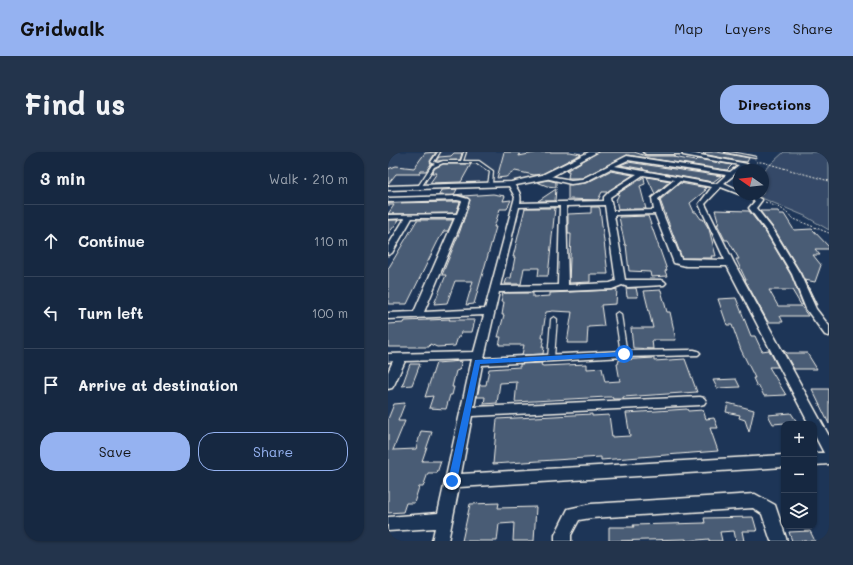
<!DOCTYPE html>
<meta charset="utf-8">
<style>
:root{--surface:#162841;--page:#23344c;--text:#f1f3f6;--muted:#9ea6b1;--line:#35445a;--accent:#95b2f1}
body{margin:0;font-family:Mali,sans-serif;background:var(--page);color:var(--text)}
.controls{position:absolute;right:12px;bottom:12px;display:grid;overflow:hidden;border-radius:8px;box-shadow:0 1px 3px #0004}
.controls button{width:36px;height:36px;display:grid;place-items:center;padding:0;border:0;border-bottom:1px solid var(--line);background:var(--surface);color:var(--text);font:20px sans-serif}
.compass{position:absolute;left:345px;top:12px;width:36px;height:36px;border-radius:50%;background:var(--surface);box-shadow:0 1px 3px #0004;rotate:284deg}
.stop{position:absolute;width:12px;height:12px;margin:-9px;border:3px solid #1a73e8;border-radius:50%;background:#fff}
.stop.end{background:#1a73e8;border-color:#fff;box-shadow:0 1px 4px #0008}
.list{margin:0;padding:0;list-style:none}
h2{display:flex;justify-content:space-between;align-items:center;height:52px;margin:0;padding:0 16px;font-size:17px}
h2 small{font-size:13px;font-weight:400;color:var(--muted)}
.list li{display:grid;grid-template-columns:26px 1fr auto;gap:12px;align-items:center;box-sizing:border-box;height:72px;padding:0 16px;border-top:1px solid var(--line)}
.list b{display:block;font-size:15px;white-space:nowrap}
.list em{font-size:13px;font-style:normal;color:var(--muted)}
.actions{display:flex;gap:8px;padding:12px 16px}
.actions a{flex:1;padding:9px 0;border:1px solid var(--accent);border-radius:16px;text-align:center;font-size:14px;color:var(--accent)}
.actions .main{background:var(--accent);color:#111}
.icon{flex:none;width:22px;height:22px;fill:none;stroke:currentColor;stroke-width:2;stroke-linecap:round;stroke-linejoin:round}
.map{position:relative;flex:none;width:441px;height:389px;overflow:hidden;border-radius:16px}
header{display:flex;align-items:center;gap:24px;box-sizing:border-box;height:56px;padding:0 20px;background:var(--accent);color:#111}
header strong{font-size:19px}
nav{display:flex;gap:22px;margin-inline-start:auto;font-size:14px}
.intro{display:flex;align-items:center;justify-content:space-between;box-sizing:border-box;height:96px;padding:0 24px}
h1{margin:0;font-size:28px}
.button{padding:10px 18px;border-radius:16px;background:var(--accent);color:#111;font-size:14px;font-weight:700}
main{display:flex;gap:24px;padding:0 24px}
aside{flex:1;background:var(--surface);border-radius:16px;box-shadow:0 1px 3px #0004}
.map>svg:first-child{display:block}
.built{fill:#2a4060}
.green{fill:#354a67;stroke:#949ea8}
.building{fill:#485b74;stroke:#f4f1e8}
.lines{fill:none;stroke-linecap:round;stroke-linejoin:round}
.service-casing{stroke:#f4f1e8;stroke-width:2.5}
.minor-casing{stroke:#f4f1e8;stroke-width:3}
.tertiary-casing{stroke:#f4f1e8;stroke-width:3}
.path{stroke:#f4f1e8;stroke-width:1;stroke-dasharray:2 1.5;stroke-linecap:butt}
.service{fill:#1d3557;fill-rule:evenodd}
.minor{fill:#1d3557;fill-rule:evenodd}
.tertiary{fill:#1d3557;fill-rule:evenodd}
.route{fill:#1a73e8}
</style>
<header>
<strong>Gridwalk</strong>
<nav><a>Map</a><a>Layers</a><a>Share</a></nav>
</header>
<div class="intro"><h1>Find us</h1><a class="button">Directions</a></div>
<main>
<aside>
<h2>3 min<small>Walk · 210 m</small></h2>
<ul class="list">
<li><svg class="icon" aria-label="ahead" viewBox="0 0 24 24"><path d="M12 20V5M6 11l6-6 6 6"/></svg><div><b>Continue</b></div><em>110 m</em></li>
<li><svg class="icon" aria-label="left" viewBox="0 0 24 24"><path d="M17 20v-9H6M10 6l-5 5 5 5"/></svg><div><b>Turn left</b></div><em>100 m</em></li>
<li><svg class="icon" aria-label="arrive" viewBox="0 0 24 24"><path d="M6 21V4h12l-3 4 3 4H6"/></svg><div><b>Arrive at destination</b></div></li>
</ul>
<div class="actions"><a class="main">Save</a><a>Share</a></div>
</aside>
<div class="map">
<svg width="441" height="389" viewBox="0 0 441 389">
<rect width="100%" height="100%" fill="#1d3557"/>
<filter id="ink" filterUnits="userSpaceOnUse"><feTurbulence type="fractalNoise" baseFrequency=".025" numOctaves="2"/><feDisplacementMap in="SourceGraphic" scale="8" xChannelSelector="R" yChannelSelector="G"/><feConvolveMatrix kernelMatrix="1 2 1 2 8 2 1 2 1" color-interpolation-filters="sRGB"/></filter>
<g filter="url(#ink)">
<polygon class="built" points="0,0 197,0 147,24 123,30 0,35"/>
<polygon class="green" points="396,0 441,0 441,78 417,64 364,42 375,42 375,19"/>
<g class="building">
<polygon points="48,0 42,9 43,12 38,19 32,19 31,22 8,22 0,32 0,17 8,14 26,16 37,1"/>
<polygon points="116,0 132,0 131,4 151,0 182,0 193,2 154,22 146,23 127,19 118,25 109,26"/>
<polygon points="210,0 246,0 258,4 287,4 285,5 307,9 309,7 344,13 339,18 239,3 194,26 180,26 181,19 178,19"/>
<polygon points="317,0 329,0 361,6 359,10 350,9 315,2"/>
<polygon points="66,1 74,1 72,8 48,9 51,5 63,4"/>
<polygon points="240,10 333,24 325,30 256,18 254,15 255,17 232,13"/>
<polygon points="55,12 83,12 73,30 42,31 49,21 44,21 47,16"/>
<polygon points="222,19 245,23 219,40 214,40 210,48 180,47 180,33 198,31"/>
<polygon points="256,25 257,32 252,34 258,57 230,57 228,48 231,42 229,42"/>
<polygon points="259,25 282,29 267,42"/>
<polygon points="160,28 168,30 168,35 159,34 149,30"/>
<polygon points="292,31 319,36 316,38 318,38 302,51 306,60 308,60 313,67 315,67 321,77 328,104 323,104 324,106 294,106 272,48"/>
<polygon points="69,37 66,43 75,42 74,44 51,43 53,38"/>
<polygon points="168,37 167,49 150,49"/>
<polygon points="105,42 117,44 115,49 123,48 119,57 112,57 106,75 108,75 86,152 78,153 85,129 67,129 59,151 46,152 58,123 54,123 72,79 82,48 80,46 75,44"/>
<polygon points="69,50 72,50 68,61 0,62 6,53 0,53 0,51"/>
<polygon points="203,55 211,55 212,57 220,122 202,122 202,130 181,131 183,82 180,82 180,62 203,61"/>
<polygon points="137,56 167,56 160,124 150,124 151,116 136,116 133,132 117,132 119,126 123,126 127,105 125,105"/>
<polygon points="327,58 361,59 378,81 403,123 415,153 413,153 404,138 381,138 390,154 413,154 420,164 392,164 395,170 380,170 357,128 358,128 348,107 351,107 340,88 337,88 329,72 331,72"/>
<polygon points="372,59 390,59 392,62 396,62 406,78 424,77 441,95 441,97 427,97 432,103 425,103 433,113 427,130 417,128 429,153 428,153 413,121 387,78"/>
<polygon points="260,64 279,118 277,119 279,124 263,125 262,120 241,119 238,93 237,93 231,65"/>
<polygon points="0,68 11,68 0,82"/>
<polygon points="29,68 65,68 60,79 56,79 50,89 19,152 0,152 0,117"/>
<polygon points="238,136 248,136 250,145 239,145"/>
<polygon points="229,137 228,152 213,153 216,174 200,175 199,191 179,191 184,160 165,159 158,160 154,186 156,186 154,195 156,195 155,202 134,203 136,193 111,193 113,185 110,185 116,163 114,163 116,150 113,150 115,141 145,141 145,145 162,144 162,141 224,138"/>
<polygon points="273,138 279,160 282,160 288,188 264,188 265,197 245,196 243,176 265,176 256,139"/>
<polygon points="348,146 363,184 367,184 374,199 381,198 390,215 381,215 398,243 376,244 371,234 369,235 365,226 367,226 353,198 344,173 339,173 330,147"/>
<polygon points="62,167 61,168 87,168 84,180 73,180 72,185 70,185 67,194 49,195 42,192 41,195 0,195 0,172 16,171 17,169"/>
<polygon points="395,198 399,201 419,201 429,217 406,217"/>
<polygon points="266,206 266,209 297,207 309,240 235,245 235,247 225,247 224,245 219,245 127,250 129,230 112,231 109,251 96,252 97,245 89,245 92,233 98,233 101,217 132,215 132,212 154,211 153,213 155,214 199,212 199,217 214,216 217,230 232,229 229,212 230,212 231,208"/>
<polygon points="74,209 71,218 68,219 64,235 66,235 64,243 62,243 58,257 41,256 45,244 37,245 48,211"/>
<polygon points="22,212 32,212 24,233 14,234"/>
<polygon points="348,227 352,235 329,236 325,228"/>
<polygon points="424,237 441,237 441,272"/>
<polygon points="17,251 10,269 17,269 5,298 28,297 33,279 44,280 34,309 53,309 49,321 40,321 35,335 31,335 26,351 18,351 15,360 0,361 0,267 6,252"/>
<polygon points="340,251 366,258 361,280 357,268 351,266 352,263 338,260"/>
<polygon points="299,257 300,259 315,258 318,267 326,266 330,276 322,276 330,299 213,308 213,305 105,312 109,267 204,262 204,264 221,263 224,285 242,284 238,261"/>
<polygon points="403,261 409,270 385,272 380,263"/>
<polygon points="111,351 110,356 148,355 146,389 125,389 126,371 111,372 109,389 74,389 82,352"/>
<polygon points="365,365 369,379 354,379 356,389 348,389 346,379 332,380 334,389 321,389 321,387 298,389 298,387 221,389 221,375 246,375 245,373 317,371 316,366"/>
<polygon points="422,379 427,389 404,389 401,380"/>
</g>
<g class="lines">
<g class="service-casing">
<g id="service">
<polygon points="50,0 52,0 46,10 50,11 55,9 73,9 76,0 78,0 75,9 91,9 105,19 104,33 102,34 100,33 102,20 89,11 55,11 46,15 32,37 30,37 29,36 44,13 47,12 43,10"/>
<polygon points="337,0 343,0 368,5 367,6"/>
<polygon points="230,160 233,162 239,202 236,204 233,202 227,162"/>
<polygon points="166,165 169,167 166,206 163,208 160,206 163,167"/>
</g>
</g>
<g class="minor-casing">
<g id="minor">
<path d="M297 0 359 12 336 31 351 38V42L333 35 317 52 346 111 441 284V312L426 313V301H436L426 282V272H421L339 114H298L286 111 267 62 226 63 237 128H273L276 129 278 131 276 133 240 135 234 133 224 137 175 139 111 140 96 206 236 199 306 198 310 199 312 201 310 203 236 205 94 213 86 255 312 245 316 246 318 249 316 252 312 253 84 264 73 322 396 303V315L71 335 60 389H44L47 376 0 379V365L50 361 84 207 17 209 6 233 4 236 0 237V220L5 209 0 210V202L86 200 96 163 0 167V161L26 160 67 66H24L4 101 0 103V94L17 66 0 67V63L69 62 74 49 69 48 0 50V46L69 44 80 47 81 48 76 64 36 160 97 157 127 45 120 32 121 31H125C130 38 134 42 132 51L216 49V45L222 39 249 22 222 17 197 30 183 32 153 25 156 23 183 28 194 27 239 4 342 20 351 13 295 3V1ZM240 8 338 23 328 32 227 14ZM255 23 286 28 264 46 266 58 225 59 222 45ZM292 29 324 35 311 52 337 108 293 107 274 60 270 47ZM217 53 228 129 222 131 180 133 178 54ZM172 54 170 133 112 134 131 55Z"/>
<polygon points="354,42 363,42 374,48 368,56 386,79 412,122 428,157 441,174 441,184 437,183 418,157 404,122 379,80 361,56 367,49"/>
<polygon points="367,342 387,353 399,389 383,389 374,362 365,356 203,366 191,368 183,383 183,389 167,389 167,383 180,357 203,352"/>
</g>
</g>
<g class="tertiary-casing">
<g id="tertiary">
<polygon points="201,0 209,0 159,27 123,34 0,38 0,34 123,30 154,23"/>
<polygon points="255,0 297,0 294,2 258,2"/>
</g>
</g>
<g class="path">
<polyline points="368,10 374,10 441,29"/>
<polyline points="377,50 394,57 406,67 441,81"/>
</g>
<use href="#service" class="service"/>
<use href="#minor" class="minor"/>
<use href="#tertiary" class="tertiary"/>
</g>
</g>
<polygon class="route" points="236,200 238,201 238,204 92,212 69,329 68,331 61,331 60,329 87,208"/>
</svg>
<div class="controls">
<button>+</button>
<button>−</button>
<button><svg class="icon" aria-label="layers" viewBox="0 0 24 24"><path d="M12 4l9 5-9 5-9-5zM3 14l9 5 9-5"/></svg></button>
</div>
<svg class="compass" viewBox="-18 -18 36 36"><path d="M0-13l5 13h-10z" fill="#e53935"/><path d="M0 13l5-13h-10z" fill="#9ea6b1"/></svg>
<div class="stop" style="left:236px;top:202px"></div>
<div class="stop end" style="left:64px;top:329px"></div>
</div>
</main>
